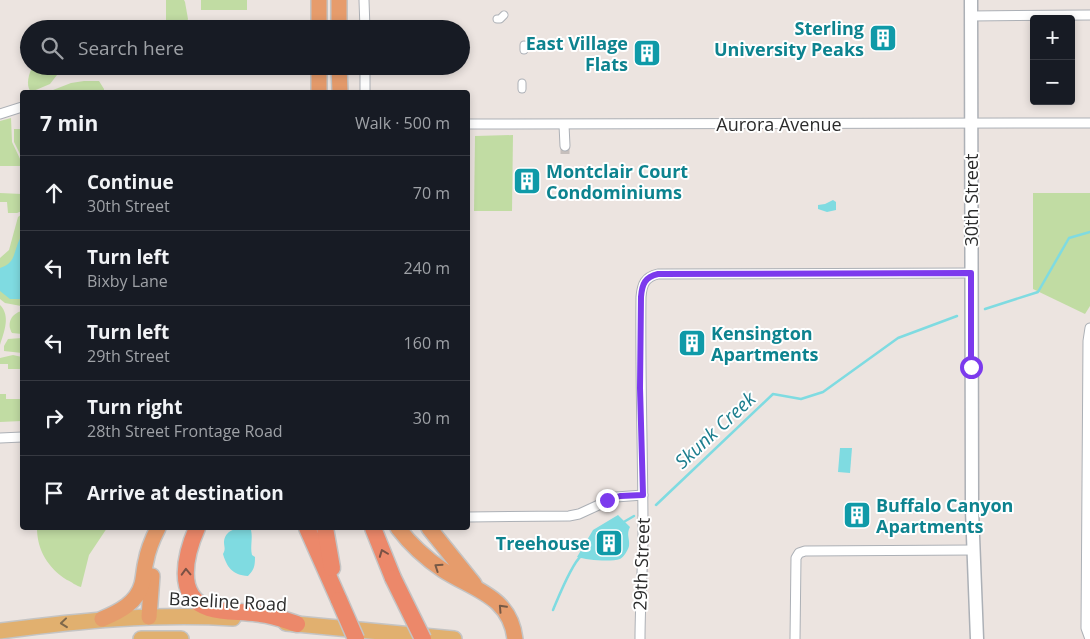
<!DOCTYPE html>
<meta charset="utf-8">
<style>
:root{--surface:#171b24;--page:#20242c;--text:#f1f3f6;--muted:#9ea1a6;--line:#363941}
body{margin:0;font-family:"Open Sans",sans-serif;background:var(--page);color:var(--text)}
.controls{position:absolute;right:15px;top:15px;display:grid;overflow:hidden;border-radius:5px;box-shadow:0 2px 8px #0003}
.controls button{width:45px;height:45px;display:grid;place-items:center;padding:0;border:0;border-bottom:1px solid var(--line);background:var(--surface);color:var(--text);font:25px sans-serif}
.stop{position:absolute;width:15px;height:15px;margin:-11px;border:4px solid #7c3aed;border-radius:50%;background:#fff}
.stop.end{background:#7c3aed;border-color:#fff;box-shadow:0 1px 5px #0008}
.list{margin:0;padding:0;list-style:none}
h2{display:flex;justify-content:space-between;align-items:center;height:65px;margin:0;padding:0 20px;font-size:21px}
h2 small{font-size:16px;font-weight:400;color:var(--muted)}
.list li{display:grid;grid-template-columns:32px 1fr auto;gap:15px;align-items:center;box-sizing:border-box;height:75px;padding:0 20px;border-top:1px solid var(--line)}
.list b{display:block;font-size:19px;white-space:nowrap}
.list p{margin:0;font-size:16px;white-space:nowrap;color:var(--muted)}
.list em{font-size:16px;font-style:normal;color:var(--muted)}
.icon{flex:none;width:28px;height:28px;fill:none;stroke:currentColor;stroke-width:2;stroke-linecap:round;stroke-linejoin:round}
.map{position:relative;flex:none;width:1090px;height:639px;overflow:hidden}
.search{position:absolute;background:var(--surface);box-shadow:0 2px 8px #0003;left:20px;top:20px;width:450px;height:55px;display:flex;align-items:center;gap:12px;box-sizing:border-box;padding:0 18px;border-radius:28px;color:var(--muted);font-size:19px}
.panel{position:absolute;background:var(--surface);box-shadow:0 2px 8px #0003;left:20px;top:90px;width:450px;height:440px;border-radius:5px}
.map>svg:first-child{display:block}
.green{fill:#c1dca3}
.water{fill:#7fdbe1;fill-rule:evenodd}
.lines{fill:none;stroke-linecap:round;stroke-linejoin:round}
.stream{stroke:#7fdbe1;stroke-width:2.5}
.minor-tunnel{stroke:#c6bfbc;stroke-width:9;stroke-dasharray:9 4.5;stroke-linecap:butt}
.pedestrian-casing{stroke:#acb0b6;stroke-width:9}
.minor-casing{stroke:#acb0b6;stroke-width:11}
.secondary-casing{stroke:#acb0b6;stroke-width:15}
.primary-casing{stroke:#c4c4c4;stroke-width:18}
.trunk-casing{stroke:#c4c4c4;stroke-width:18}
.motorway-casing{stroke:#c4c4c4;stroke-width:19}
.pedestrian{stroke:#fff;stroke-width:7}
.minor{stroke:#fff;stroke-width:9}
.secondary{stroke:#fff;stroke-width:12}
.primary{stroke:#e1b06f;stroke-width:15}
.trunk{stroke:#e69c6c;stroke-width:15}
.motorway{stroke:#ec886a;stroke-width:16}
.motorway-bridge-casing{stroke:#c4c4c4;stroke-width:19;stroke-linecap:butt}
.motorway-bridge{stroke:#ec886a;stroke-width:16}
.oneway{stroke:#795145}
.oneway2{stroke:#765946}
.oneway3{stroke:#7d674a}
.route{stroke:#7c3aed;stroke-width:6}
.labels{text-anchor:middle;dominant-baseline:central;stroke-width:4;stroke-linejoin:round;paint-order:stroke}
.culture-label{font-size:18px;font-weight:bold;fill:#0d838f;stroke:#fff;text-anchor:end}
.street-label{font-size:18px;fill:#2c2c2c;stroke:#fff}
.water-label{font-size:19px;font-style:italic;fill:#1d7e8e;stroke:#fff}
</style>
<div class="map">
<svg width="1090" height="639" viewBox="0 0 1090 639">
<rect width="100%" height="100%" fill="#ece4e0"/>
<g class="green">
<polygon points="166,0 184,0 185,2 188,19 184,29 170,29 166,25"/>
<rect x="201" y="0" width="46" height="10"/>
<path d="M33 66H56L57 75 50 84 31 92C25 85 29 73 33 66Z"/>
<polygon points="84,81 99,81 104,89 104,92 53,92 53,90 71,83"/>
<polygon points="11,118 12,142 22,163 22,166 0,166 0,121"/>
<polygon points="14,129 22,129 22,158 14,142"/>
<polygon points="513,135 512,211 474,211 475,136"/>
<polygon points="0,193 22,194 22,211 17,213 8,213 7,202 0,202"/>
<polygon points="1033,193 1090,193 1090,306 1085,314 1033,289"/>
<polygon points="22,214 22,306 21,306 5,303 0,299 0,258 9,250 18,217"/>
<path d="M0 305C11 316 4 332 0 345Z"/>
<path d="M22 311V334L12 333C6 323 12 313 22 311Z"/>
<polygon points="22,338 22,353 4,351 4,346 8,339"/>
<polygon points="13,355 22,357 22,369 8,369 8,364 0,364 0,358"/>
<polygon points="0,394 6,394 6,399 20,399 22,404 22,421 0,422"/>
<path d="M37 528H107L89 555 81 587C76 586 72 582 67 580 48 568 37 550 37 528Z"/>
</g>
<g class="water">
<polygon points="833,200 836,202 836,210 827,212 818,209 818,205 825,204"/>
<path d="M21 237 22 299H10L0 291V268C17 263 13 250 21 237Z"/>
<polygon points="840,448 852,448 850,473 838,472"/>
<path d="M618 515 630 527C626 534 630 539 629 546 628 550 624 557 620 559 611 562 586 560 577 557L593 530ZM622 532V554H596V532Z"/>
<path d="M246 528 251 530C253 539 250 546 252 555L255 557C255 566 254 570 248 576 232 575 227 567 223 554 226 549 224 547 224 542 225 530 236 528 246 528Z"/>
</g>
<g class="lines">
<g class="stream">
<polyline points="985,309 1038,292 1069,238 1090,232"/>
<polyline points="656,505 773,394 801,399 823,392 898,338 957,316"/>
<polyline points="622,523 634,516"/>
<polyline points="595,545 612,531"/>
<path d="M553 610C559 596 571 565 581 556"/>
</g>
<polyline class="minor-tunnel" points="565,146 565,154"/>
<g class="pedestrian-casing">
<g id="pedestrian">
<polyline points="497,19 500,19 504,15"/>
<polyline points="524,45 524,50"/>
<polyline points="522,83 522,89"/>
</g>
</g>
<g class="minor-casing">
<g id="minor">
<polyline points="364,0 365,29"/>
<polyline points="971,16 1090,15"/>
<polyline points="365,66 365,92"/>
<polyline points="0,114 22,107"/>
<polyline points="468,124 1090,123"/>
<polyline points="564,125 565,146"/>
<polyline points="1090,328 1088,341 1086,628 1090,639"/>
<polyline points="0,438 22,437"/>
<polyline points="468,517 569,516 579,514 616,497 643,495"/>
<path d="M640 639C640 603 643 568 643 533 643 454 640 375 641 297 642 284 645 277 658 274L971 273"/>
<polyline points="795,639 796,558 799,553 805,551 974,550"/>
</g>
</g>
<g class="secondary-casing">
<polyline id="secondary" points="971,0 972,510 977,639"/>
</g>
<g class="primary-casing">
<g id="primary">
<polyline points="286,623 454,639"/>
<path d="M0 631C78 621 154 613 233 618"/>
<polyline points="141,639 181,639"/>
</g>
</g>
<g class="trunk-casing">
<g id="trunk">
<polyline points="319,0 319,29"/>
<polyline points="339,0 339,29"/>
<polyline points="319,66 319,92"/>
<polyline points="339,66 340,92"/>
<path d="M398 528C411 545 425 558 443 570 474 590 510 596 515 639"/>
<polyline points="429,528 474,584"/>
<polyline points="149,617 152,576"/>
<path d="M102 619C119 612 137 603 142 584 144 576 144 568 146 561 148 549 153 538 158 528"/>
</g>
</g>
<g class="motorway-casing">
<g id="motorway">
<path d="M197 528C186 553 174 597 209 608 225 613 244 611 260 614 273 615 285 620 297 624"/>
<polyline points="307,528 339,600"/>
<polyline points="325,528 332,568"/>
<polyline points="373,528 393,578"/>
</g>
</g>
<use href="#pedestrian" class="pedestrian"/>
<use href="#minor" class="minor"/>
<use href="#secondary" class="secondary"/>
<use href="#primary" class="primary"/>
<use href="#trunk" class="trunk"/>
<use href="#motorway" class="motorway"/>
<g class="motorway-bridge-casing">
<g id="motorway-bridge">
<polyline points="393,578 423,639"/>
<polyline points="339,600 356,639"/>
</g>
</g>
<use href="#motorway-bridge" class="motorway-bridge"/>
</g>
<defs><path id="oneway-chevron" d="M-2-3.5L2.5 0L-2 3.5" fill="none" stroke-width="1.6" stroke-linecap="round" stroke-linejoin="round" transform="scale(1.25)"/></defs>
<g class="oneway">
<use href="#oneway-chevron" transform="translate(383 553) rotate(-111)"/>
<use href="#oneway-chevron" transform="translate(186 572) rotate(-92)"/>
</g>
<g class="oneway2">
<use href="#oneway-chevron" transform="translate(438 567) rotate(-146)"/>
<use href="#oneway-chevron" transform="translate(502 608) rotate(-133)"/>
</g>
<use class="oneway3" href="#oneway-chevron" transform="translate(64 623) rotate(174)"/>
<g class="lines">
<path class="route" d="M607 500 620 496 643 495 640 388 641 297C642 284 645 277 658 274L971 273V367"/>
</g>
<defs>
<g id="building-square" transform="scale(1.4375)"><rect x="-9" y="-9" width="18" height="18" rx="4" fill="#0f9aa8" stroke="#fff"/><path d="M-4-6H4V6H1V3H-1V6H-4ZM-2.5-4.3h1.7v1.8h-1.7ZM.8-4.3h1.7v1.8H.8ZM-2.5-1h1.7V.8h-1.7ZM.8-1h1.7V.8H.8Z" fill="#fff"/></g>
</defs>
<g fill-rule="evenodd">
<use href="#building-square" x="883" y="38"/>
<use href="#building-square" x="647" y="53"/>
<use href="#building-square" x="527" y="181"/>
<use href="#building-square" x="692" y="343"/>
<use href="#building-square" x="857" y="515"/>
<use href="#building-square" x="609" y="543"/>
</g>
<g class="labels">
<g class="culture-label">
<text x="864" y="28">Sterling<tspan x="864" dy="21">University Peaks</tspan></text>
<text x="628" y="43">East Village<tspan x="628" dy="21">Flats</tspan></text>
<text x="546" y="171" text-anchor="start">Montclair Court<tspan x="546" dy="21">Condominiums</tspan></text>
<text x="711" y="333" text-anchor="start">Kensington<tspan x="711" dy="21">Apartments</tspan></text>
<text x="876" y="505" text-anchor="start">Buffalo Canyon<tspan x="876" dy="21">Apartments</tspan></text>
<text x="590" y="543">Treehouse</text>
</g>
<g class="street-label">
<text x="779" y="124">Aurora Avenue</text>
<text transform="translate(971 200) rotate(-90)">30th Street</text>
<text transform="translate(641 564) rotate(-88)">29th Street</text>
<text transform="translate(228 601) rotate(3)">Baseline Road</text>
</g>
<g class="water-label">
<text transform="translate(715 430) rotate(-43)">Skunk Creek</text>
</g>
</g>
</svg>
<div class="controls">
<button>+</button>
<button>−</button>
</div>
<div class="stop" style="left:971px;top:367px"></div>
<div class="stop end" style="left:607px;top:500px"></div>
<div class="search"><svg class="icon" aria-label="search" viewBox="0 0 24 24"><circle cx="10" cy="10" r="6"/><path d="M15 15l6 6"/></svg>Search here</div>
<section class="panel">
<h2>7 min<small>Walk · 500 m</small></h2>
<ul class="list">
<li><svg class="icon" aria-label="ahead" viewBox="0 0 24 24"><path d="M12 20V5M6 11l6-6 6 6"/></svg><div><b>Continue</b><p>30th Street</p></div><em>70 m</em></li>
<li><svg class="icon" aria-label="left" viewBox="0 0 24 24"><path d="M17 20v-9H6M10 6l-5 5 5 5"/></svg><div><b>Turn left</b><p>Bixby Lane</p></div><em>240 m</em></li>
<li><svg class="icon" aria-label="left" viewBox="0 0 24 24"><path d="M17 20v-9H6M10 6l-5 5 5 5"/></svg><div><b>Turn left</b><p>29th Street</p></div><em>160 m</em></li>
<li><svg class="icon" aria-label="right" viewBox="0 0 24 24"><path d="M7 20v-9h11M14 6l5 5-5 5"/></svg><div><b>Turn right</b><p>28th Street Frontage Road</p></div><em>30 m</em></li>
<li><svg class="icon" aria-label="arrive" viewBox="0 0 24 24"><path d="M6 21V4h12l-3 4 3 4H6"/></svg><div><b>Arrive at destination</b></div></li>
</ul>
</section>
</div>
